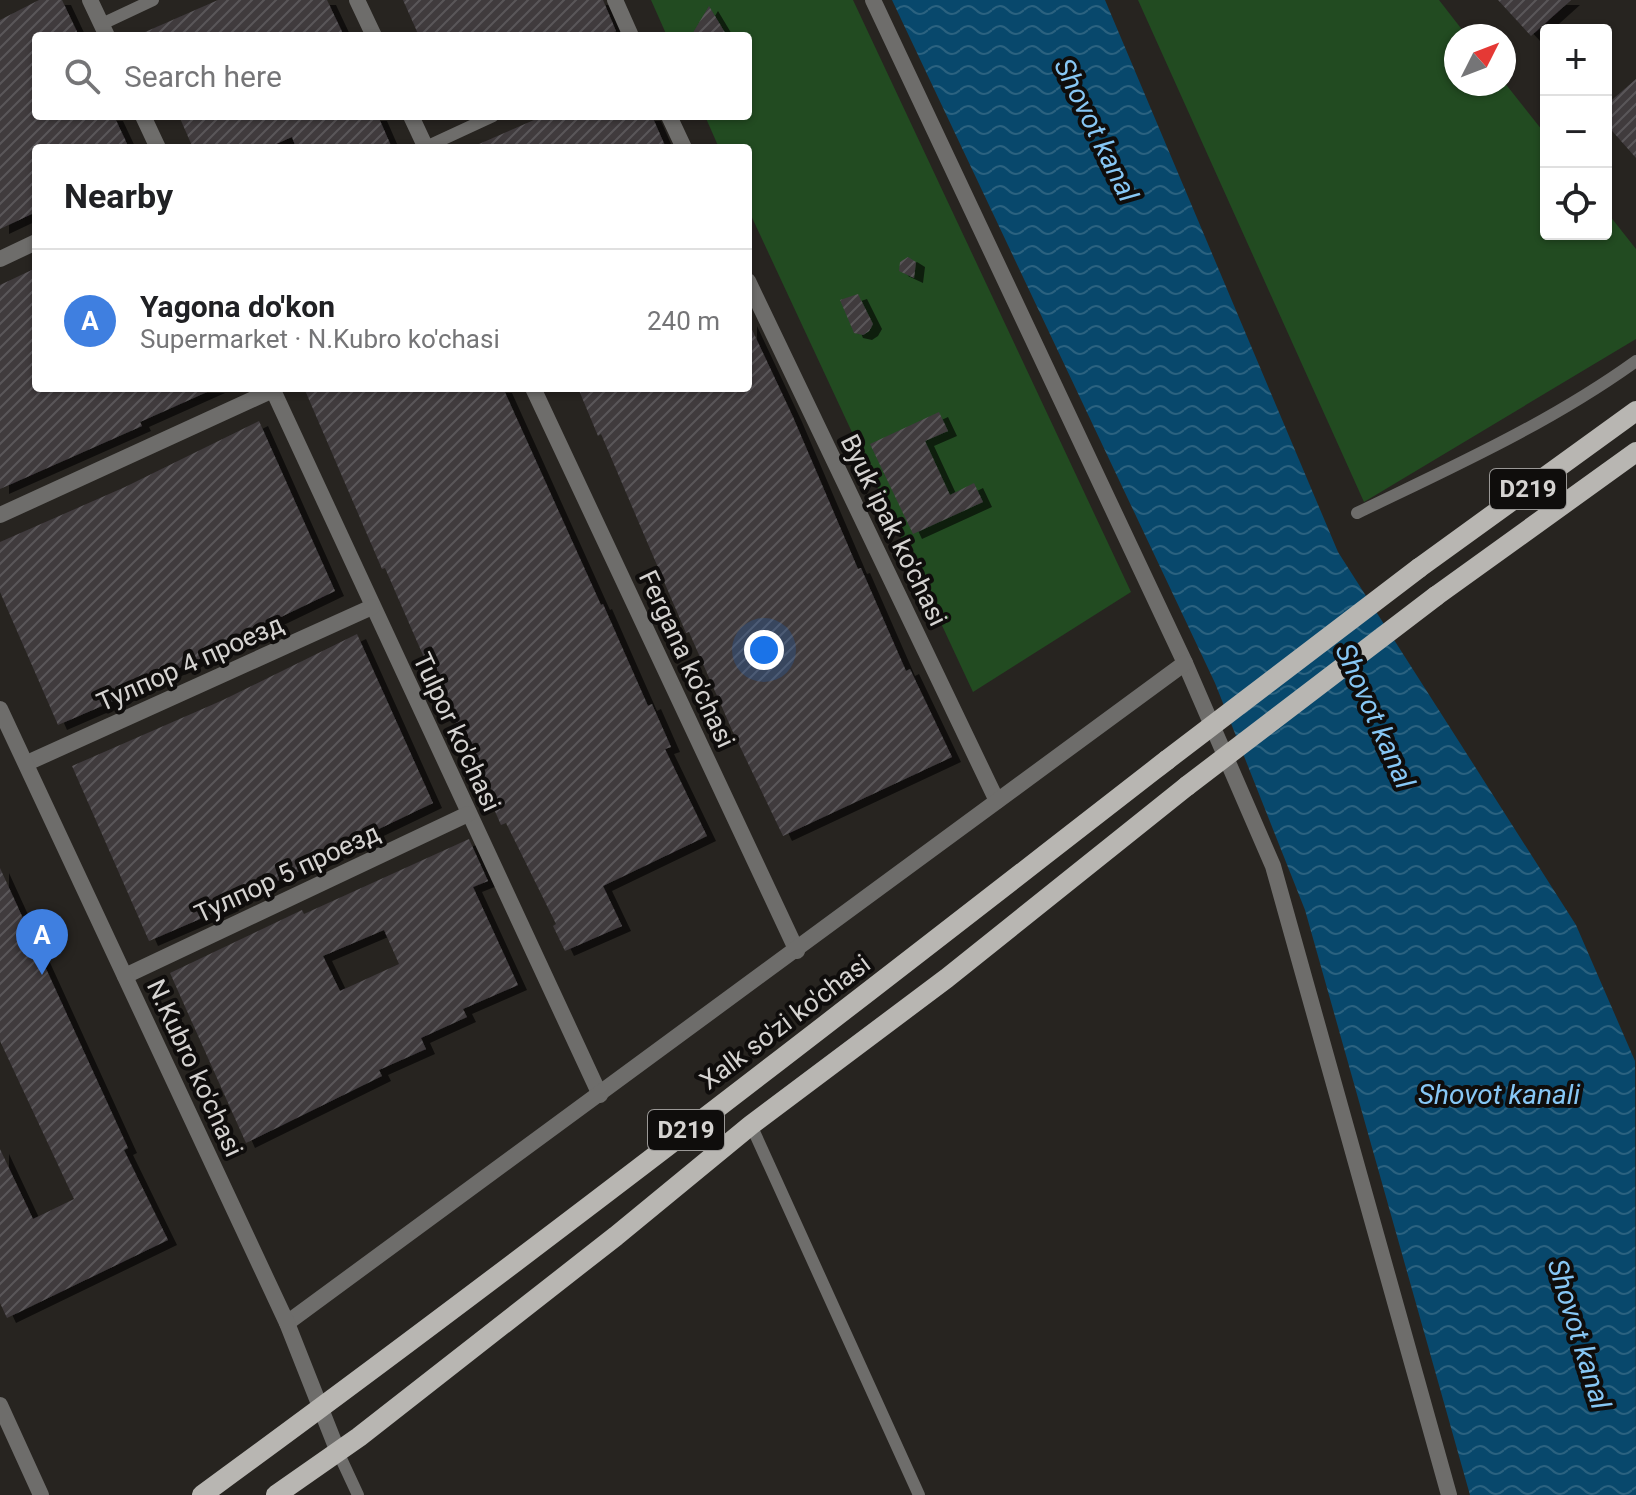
<!DOCTYPE html>
<meta charset="utf-8">
<style>
:root{--surface:#fff;--page:#f6f6f6;--text:#202124;--muted:#757577;--line:#e0e0e0;--accent:#695d81}
body{margin:0;font-family:Roboto,sans-serif;background:var(--page);color:var(--text)}
.controls{position:absolute;right:24px;top:24px;display:grid;overflow:hidden;border-radius:8px;box-shadow:0 2px 6px #0004}
.controls button{width:72px;height:72px;display:grid;place-items:center;padding:0;border:0;border-bottom:2px solid var(--line);background:var(--surface);color:var(--text);font:40px sans-serif}
.compass{position:absolute;left:1444px;top:24px;width:72px;height:72px;border-radius:50%;background:var(--surface);box-shadow:0 2px 6px #0004;rotate:48deg}
.you{position:absolute;left:764px;top:650px;width:28px;height:28px;margin:-20px;border:6px solid #fff;border-radius:50%;background:#1a73e8;box-shadow:0 0 0 12px #1a73e833}
.badge{display:grid;place-items:center;width:52px;height:52px;border-radius:50%;background:var(--accent);color:#fff;font-size:26px;font-weight:700}
.pin{position:absolute;translate:-50% -66px;filter:drop-shadow(0 2px 4px #0008)}
.pin::after{content:'';position:absolute;top:42px;width:28px;height:24px;background:inherit;clip-path:polygon(0 0,100% 0,50% 100%)}
.list{margin:0;padding:0;list-style:none}
h2{display:flex;justify-content:space-between;align-items:center;height:104px;margin:0;padding:0 32px;font-size:34px}
h2 small{font-size:26px;font-weight:400;color:var(--muted)}
.list li{display:grid;grid-template-columns:52px 1fr auto;gap:24px;align-items:center;box-sizing:border-box;height:144px;padding:0 32px;border-top:2px solid var(--line)}
.list b{display:block;font-size:30px;white-space:nowrap}
.list p{margin:0;font-size:26px;white-space:nowrap;color:var(--muted)}
.list em{font-size:26px;font-style:normal;color:var(--muted)}
.icon{flex:none;width:44px;height:44px;fill:none;stroke:currentColor;stroke-width:2;stroke-linecap:round;stroke-linejoin:round}
.map{position:relative;flex:none;width:1636px;height:1495px;overflow:hidden}
.search{position:absolute;background:var(--surface);box-shadow:0 2px 6px #0004;left:32px;top:32px;width:720px;height:88px;display:flex;align-items:center;gap:20px;box-sizing:border-box;padding:0 28px;border-radius:8px;color:var(--muted);font-size:30px}
.panel{position:absolute;background:var(--surface);box-shadow:0 2px 6px #0004;left:32px;top:144px;width:720px;height:248px;border-radius:8px}
.map>svg:first-child{display:block}
.park{fill:#224b21}
.water{fill:url(#water-waves)}
.building{fill:url(#building-hatch);fill-rule:evenodd;filter:url(#shadow)}
.lines{fill:none;stroke-linecap:round;stroke-linejoin:round}
.service{stroke:#6e6d6b;stroke-width:12}
.pedestrian{stroke:#6e6d6b;stroke-width:16}
.minor{stroke:#6e6d6b;stroke-width:16}
.tertiary{stroke:#6e6d6b;stroke-width:16}
.primary{stroke:#b8b6b2;stroke-width:20}
.primary-bridge{stroke:#b8b6b2;stroke-width:20}
.labels{text-anchor:middle;dominant-baseline:central;stroke-width:8;stroke-linejoin:round;paint-order:stroke}
.shield{fill:#0f0d0c;stroke:#9a9896;stroke-width:2}
.shield-label{font-size:24px;font-weight:bold;fill:#d5d3d1}
.street-label{font-size:26px;fill:#d5d3d1;stroke:#0f0d0c}
.water-label{font-size:28px;font-style:italic;fill:#87c7f5;stroke:#0f0d0c}
</style>
<div class="map">
<svg width="1636" height="1495" viewBox="0 0 1636 1495">
<defs>
<pattern id="water-waves" width="16" height="10" patternUnits="userSpaceOnUse" patternTransform="scale(2)"><rect width="16" height="10" fill="#08486c"/><path d="M0 5q4-4 8 0t8 0" fill="none" stroke="#2b6280"/></pattern>
<pattern id="building-hatch" width="6" height="6" patternUnits="userSpaceOnUse" patternTransform="scale(2)"><rect width="6" height="6" fill="#3f3a3e"/><path d="M-1 1l2-2M0 6l6-6M5 7l2-2" fill="none" stroke="#5a5659"/></pattern>
<filter id="shadow"><feDropShadow dx="9" dy="5" stdDeviation="0" flood-color="#0009"/></filter>
</defs>
<rect width="100%" height="100%" fill="#272420"/>
<g class="park">
<polygon points="651,0 853,0 1131,592 973,692 748,209 748,148 719,148 705,116 748,116 748,36 667,36"/>
<polygon points="1138,0 1439,0 1467,36 1456,36 1456,84 1504,82 1546,135 1546,234 1606,234 1606,211 1636,249 1636,339 1364,502"/>
</g>
<polygon class="water" points="892,0 1105,0 1338,552 1576,925 1635,1061 1636,1495 1470,1495 1305,910 1215,683"/>
<g class="building">
<polygon points="39,0 62,0 79,36 36,36 36,116 114,116 129,148 36,148 36,212 0,229 0,20"/>
<polygon points="218,0 327,0 344,36 136,36"/>
<polygon points="403,0 603,0 616,31 605,36 419,36"/>
<polygon points="1498,0 1571,0 1531,36"/>
<polygon points="709,6 727,36 691,36"/>
<polygon points="1636,79 1636,158 1606,124 1606,105"/>
<polygon points="179,116 378,116 392,148 296,148 292,137 267,148 193,148"/>
<polygon points="543,116 652,116 666,148 470,148"/>
<polygon points="908,257 916,262 914,278 899,271 900,262"/>
<polygon points="36,268 36,388 216,388 140,422 142,426 0,489 0,285"/>
<polygon points="858,294 873,324 869,331 863,335 854,333 840,300"/>
<polygon points="748,321 793,417 858,569 861,568 906,671 910,669 952,757 783,836 732,730 689,632 686,633 601,434 598,436 578,388 748,388"/>
<polygon points="304,388 503,388 601,605 603,604 648,706 652,704 671,747 665,749 707,836 603,886 622,926 565,951 553,926 556,924 506,823 501,825 432,668 429,669 385,568 382,569"/>
<polygon points="939,412 948,431 925,441 950,495 974,483 983,502 913,534 870,444"/>
<polygon points="259,421 335,591 235,639 237,642 137,687 139,690 58,725 0,592 0,542 125,487"/>
<polygon points="357,634 433,803 333,851 335,855 229,903 230,906 149,941 72,766 223,700"/>
<path d="M469 839 488 881 473 887 518 985 463 1009 467 1017 421 1038 426 1049 379 1070 382 1076 246 1143 170 973 302 910 304 914ZM384 930 399 964 340 991 323 956Z"/>
<polygon points="0,868 128,1148 124,1150 168,1240 7,1318 0,1303 0,1149 33,1219 74,1199 0,1041"/>
</g>
<g class="lines">
<g class="service">
<polyline points="102,24 153,0"/>
<polyline points="426,147 493,116"/>
<path d="M1357 513C1452 467 1550 423 1636 361"/>
<polyline points="751,1125 919,1495"/>
<polyline points="338,1452 358,1495"/>
</g>
<polyline class="pedestrian" points="873,0 1185,663 1273,866 1449,1495"/>
<g class="minor">
<polyline points="90,0 107,36"/>
<polyline points="357,0 374,36"/>
<polyline points="615,0 631,36"/>
<polyline points="143,116 158,148"/>
<polyline points="411,116 426,148"/>
<polyline points="669,116 684,148"/>
<polyline points="0,259 36,242"/>
<polyline points="748,281 997,801"/>
<polyline points="272,388 600,1095"/>
<polyline points="533,388 797,951"/>
<polyline points="0,515 273,390"/>
<polyline points="27,763 372,607"/>
<polyline points="125,976 468,814"/>
<polyline points="287,1323 1185,663"/>
<polyline points="0,1405 41,1495"/>
</g>
<polyline class="tertiary" points="0,709 287,1323 338,1452"/>
<g class="primary">
<polyline points="1419,568 1636,411"/>
<polyline points="1436,596 1636,452"/>
<path d="M202 1495C528 1257 848 1008 1167 760"/>
<polyline points="276,1495 359,1437 616,1236 751,1125 947,978 1187,786"/>
</g>
<g class="primary-bridge">
<polyline points="1167,760 1419,568"/>
<polyline points="1187,786 1436,596"/>
</g>
</g>
<g class="labels">
<g class="shield">
<rect x="1490" y="469" width="76" height="40" rx="6"/>
<rect x="648" y="1110" width="76" height="40" rx="6"/>
</g>
<g class="shield-label">
<text x="1528" y="489">D219</text>
<text x="686" y="1130">D219</text>
</g>
<g class="street-label">
<text transform="translate(894 530) rotate(64)">Byuk ipak ko'chasi</text>
<text transform="translate(687 659) rotate(65)">Fergana ko'chasi</text>
<text transform="translate(190 663) rotate(-24)">Тулпор 4 проезд</text>
<text transform="translate(457 732) rotate(65)">Tulpor ko'chasi</text>
<text transform="translate(287 873) rotate(-25)">Тулпор 5 проезд</text>
<text transform="translate(785 1022) rotate(-37)">Xalk so'zi ko'chasi</text>
<text transform="translate(195 1068) rotate(65)">N.Kubro ko'chasi</text>
</g>
<g class="water-label">
<text transform="translate(1096 130) rotate(64)">Shovot kanal</text>
<text transform="translate(1375 716) rotate(66)">Shovot kanal</text>
<text x="1499" y="1094">Shovot kanali</text>
<text transform="translate(1579 1334) rotate(73)">Shovot kanal</text>
</g>
</g>
</svg>
<div class="controls">
<button>+</button>
<button>−</button>
<button><svg class="icon" aria-label="locate" viewBox="0 0 24 24"><circle cx="12" cy="12" r="6"/><path d="M12 2v4M12 18v4M2 12h4M18 12h4"/></svg></button>
</div>
<svg class="compass" viewBox="-18 -18 36 36"><path d="M0-13l5 13h-10z" fill="#e53935"/><path d="M0 13l5-13h-10z" fill="#757577"/></svg>
<div class="you"></div>
<div class="pin badge" style="left:42px;top:975px;background:#3f7fe0">A</div>
<div class="search"><svg class="icon" aria-label="search" viewBox="0 0 24 24"><circle cx="10" cy="10" r="6"/><path d="M15 15l6 6"/></svg>Search here</div>
<section class="panel">
<h2>Nearby<small></small></h2>
<ul class="list">
<li><span class="badge" style="background:#3f7fe0">A</span><div><b>Yagona do'kon</b><p>Supermarket · N.Kubro ko'chasi</p></div><em>240 m</em></li>
</ul>
</section>
</div>
